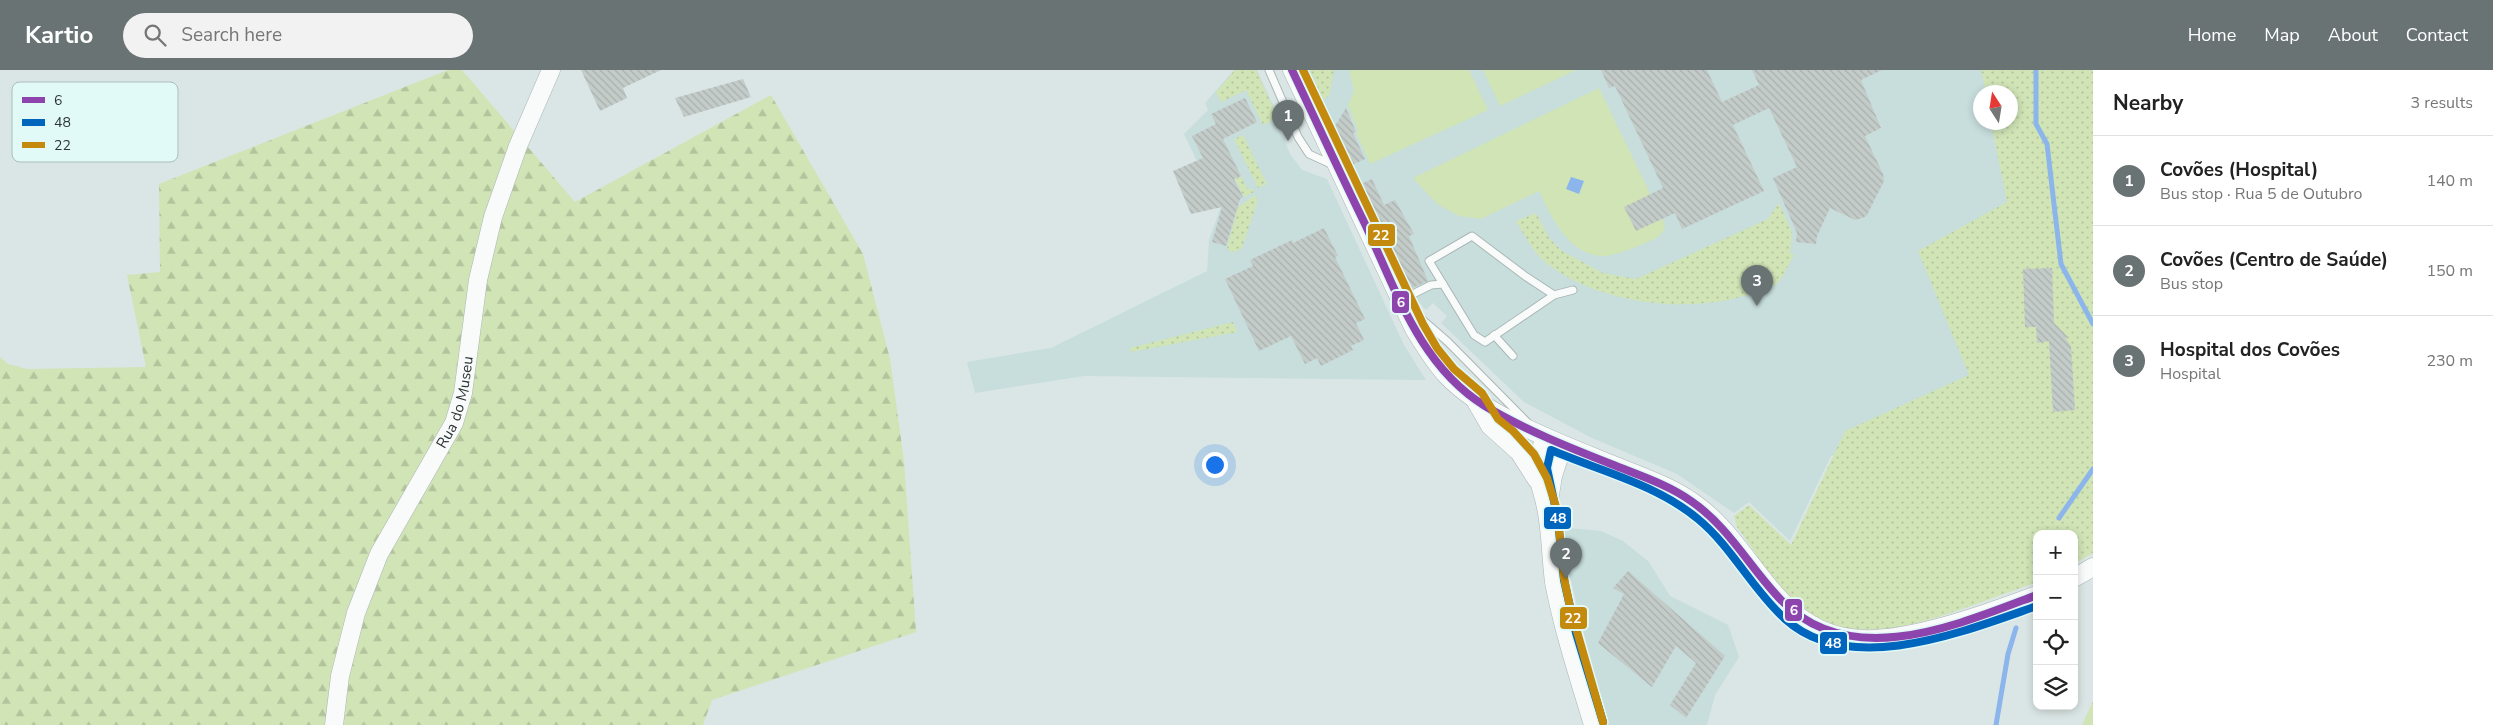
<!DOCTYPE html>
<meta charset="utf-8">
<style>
:root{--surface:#fff;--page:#f2f2f2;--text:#222;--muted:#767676;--line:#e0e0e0;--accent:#697373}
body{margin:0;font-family:"Nunito Sans",sans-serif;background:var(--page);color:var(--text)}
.controls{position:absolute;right:15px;bottom:15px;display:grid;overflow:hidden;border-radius:10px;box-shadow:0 2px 8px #0003}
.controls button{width:45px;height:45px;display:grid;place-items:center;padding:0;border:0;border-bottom:1px solid var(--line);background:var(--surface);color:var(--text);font:25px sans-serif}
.compass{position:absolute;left:1973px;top:15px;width:45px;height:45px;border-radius:50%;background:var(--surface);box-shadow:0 2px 8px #0003;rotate:348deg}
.you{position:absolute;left:1214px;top:394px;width:18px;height:18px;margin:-12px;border:4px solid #fff;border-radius:50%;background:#1a73e8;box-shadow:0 0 0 8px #1a73e833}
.badge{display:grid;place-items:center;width:32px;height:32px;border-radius:50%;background:var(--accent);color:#fff;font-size:16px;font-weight:700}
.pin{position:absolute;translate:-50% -41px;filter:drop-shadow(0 1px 2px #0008)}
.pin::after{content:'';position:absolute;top:26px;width:18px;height:15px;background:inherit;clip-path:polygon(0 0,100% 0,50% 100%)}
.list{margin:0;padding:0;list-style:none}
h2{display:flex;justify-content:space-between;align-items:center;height:65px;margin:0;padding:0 20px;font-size:21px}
h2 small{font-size:16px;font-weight:400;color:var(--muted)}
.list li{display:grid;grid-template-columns:32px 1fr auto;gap:15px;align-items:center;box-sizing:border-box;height:90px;padding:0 20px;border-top:1px solid var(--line)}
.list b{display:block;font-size:19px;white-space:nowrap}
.list p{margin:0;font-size:16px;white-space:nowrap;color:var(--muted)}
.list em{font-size:16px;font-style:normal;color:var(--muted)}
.icon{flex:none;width:28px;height:28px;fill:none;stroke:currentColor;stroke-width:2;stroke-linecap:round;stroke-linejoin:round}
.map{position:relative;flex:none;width:2093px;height:655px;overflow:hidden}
header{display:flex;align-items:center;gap:30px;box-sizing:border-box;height:70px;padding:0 25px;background:var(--accent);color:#fff}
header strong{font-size:24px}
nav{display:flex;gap:28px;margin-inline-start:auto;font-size:18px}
.search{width:350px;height:45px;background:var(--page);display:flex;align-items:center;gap:12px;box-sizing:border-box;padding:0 18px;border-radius:28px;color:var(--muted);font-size:19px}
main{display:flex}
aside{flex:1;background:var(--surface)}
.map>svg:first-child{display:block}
.built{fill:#c7dedc;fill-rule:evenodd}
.grass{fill:url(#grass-dots)}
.forest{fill:url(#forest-firs)}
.green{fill:#d0e4b6}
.water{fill:#8cb6eb}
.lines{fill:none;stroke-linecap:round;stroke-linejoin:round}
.stream{stroke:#8cb6eb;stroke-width:5}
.building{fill:url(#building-back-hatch)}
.service-casing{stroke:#abb6b5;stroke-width:9}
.tertiary-casing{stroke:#abb6b5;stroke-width:19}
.service{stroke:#f9fbfb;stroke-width:7}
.tertiary{stroke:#f9fbfb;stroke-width:18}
.bus-1-casing{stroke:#e1f9f7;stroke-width:11}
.bus-2-casing{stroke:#e1f9f7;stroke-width:11}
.bus-3-casing{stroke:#e1f9f7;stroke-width:11}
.bus-1{stroke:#8e44ad;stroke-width:8}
.bus-2{stroke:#0065bd;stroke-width:8}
.bus-3{stroke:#c48a0d;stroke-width:8}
.labels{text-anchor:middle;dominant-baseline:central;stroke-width:4;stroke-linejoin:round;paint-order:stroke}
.street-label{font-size:15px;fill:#2c3535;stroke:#e1f9f7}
.key{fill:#e1f9f7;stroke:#abbebd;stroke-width:1}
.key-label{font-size:14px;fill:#2c3535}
.line-badge{stroke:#e1f9f7;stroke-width:2}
.badge-label{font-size:14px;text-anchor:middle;font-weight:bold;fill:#fff}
</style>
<header>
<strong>Kartio</strong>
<div class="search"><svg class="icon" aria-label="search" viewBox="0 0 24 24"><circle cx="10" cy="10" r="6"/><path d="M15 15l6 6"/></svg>Search here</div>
<nav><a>Home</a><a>Map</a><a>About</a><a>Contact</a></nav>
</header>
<main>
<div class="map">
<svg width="2093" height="655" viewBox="0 0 2093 655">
<defs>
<pattern id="grass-dots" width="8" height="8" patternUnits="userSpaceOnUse" patternTransform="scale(1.25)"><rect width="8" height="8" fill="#d0e4b6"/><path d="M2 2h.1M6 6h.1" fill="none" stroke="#b3c49d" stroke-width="1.8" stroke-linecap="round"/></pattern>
<pattern id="forest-firs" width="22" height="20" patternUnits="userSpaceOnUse" patternTransform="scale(1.25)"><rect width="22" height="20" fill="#d0e4b6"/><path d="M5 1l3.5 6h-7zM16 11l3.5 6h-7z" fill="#b3c49d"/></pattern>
<pattern id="building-back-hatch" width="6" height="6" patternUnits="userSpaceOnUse" patternTransform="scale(1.25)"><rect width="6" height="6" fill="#c4ccca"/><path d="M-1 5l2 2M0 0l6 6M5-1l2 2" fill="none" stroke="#a9b0ae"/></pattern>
</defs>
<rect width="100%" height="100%" fill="#dae6e5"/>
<g class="built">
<polygon points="1234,0 1257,0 1283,57 1280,59 1290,84 1302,100 1327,109 1404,275 1426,310 1084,306 975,323 967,292 1051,278 1207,201 1209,170 1220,139 1184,64 1208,40 1205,33"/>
<path d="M1308 0H2035L2093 338 1831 386 1790 471 1749 432 1734 443 1677 404 1592 368 1524 332 1441 253 1447 246 1433 233 1426 240 1409 221ZM1980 22H2010V52H1980Z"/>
<polygon points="1558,457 1601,461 1623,471 1649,492 1670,526 1728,555 1739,587 1715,625 1707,655 1606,655"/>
</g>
<g class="grass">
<polygon points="1235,0 1256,0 1278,48 1263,55 1246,20 1221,32 1216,22"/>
<polygon points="1310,0 1334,0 1329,26 1323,29"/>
<path d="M1981 0H2093V483L2074 494V464H2037V512C2014 521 1991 528 1968 537 1913 556 1849 578 1798 535 1773 513 1756 483 1737 457L1734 446 1749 435 1791 475 1845 361 1969 305 1918 181 2007 132 1991 53 2010 52V22H1986Z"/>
<polygon points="1243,65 1267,114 1258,118 1234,69"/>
<polygon points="1241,106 1248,120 1252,118 1254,122 1244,127 1235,109"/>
<polygon points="1255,125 1258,130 1242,178 1235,182 1229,181 1227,177 1238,137"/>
<path d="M1779 133 1792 162 1790 183 1794 185C1789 193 1784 208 1776 214 1771 218 1761 220 1755 222 1696 245 1605 235 1553 198 1535 186 1527 170 1516 151L1536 143 1550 169 1562 181 1603 203 1636 209 1768 149Z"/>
<polygon points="1233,252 1237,262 1131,282 1130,278"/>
</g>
<g class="forest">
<polygon points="448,0 462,0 575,132 771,25 863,184 890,289 904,391 916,562 712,630 703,655 0,655 0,287 8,294 27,299 146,297 127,205 160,202 159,114"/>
<polygon points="2093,631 2093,655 2082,655"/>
</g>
<g class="green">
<polygon points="1349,0 1469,0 1488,40 1370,94 1356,63 1358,61 1348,35 1354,21"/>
<polygon points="1483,0 1576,0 1500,36"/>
<path d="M1599 18 1663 150 1665 157C1661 169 1649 171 1638 176 1627 180 1612 187 1601 186 1568 184 1551 146 1539 121L1481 149 1459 146 1437 134 1413 108Z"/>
</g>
<polygon class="water" points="1571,107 1584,111 1579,124 1566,119"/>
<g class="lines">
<g class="stream">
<polyline points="2036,0 2036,54 2047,74 2061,194 2093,254"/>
<polyline points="2059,448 2093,399"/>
<polyline points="1996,655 2008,584 2016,558"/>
</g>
</g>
<g class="building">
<polygon points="581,0 661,0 623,18 627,28 600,41"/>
<polygon points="1601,0 1707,0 1722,32 1759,15 1752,0 1882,0 1861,10 1881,58 1865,66 1883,104 1884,111 1867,145 1863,148 1855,150 1830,138 1817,166 1816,174 1796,172 1797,163 1773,108 1797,97 1769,38 1733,55 1764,121 1682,159 1675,143 1636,161 1624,137 1663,118 1615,16 1609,18"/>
<polygon points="743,9 751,27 684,47 675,28"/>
<polygon points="1245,28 1257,52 1223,69 1241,106 1234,109 1243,127 1240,129 1226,176 1212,172 1222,137 1191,144 1173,101 1203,88 1192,66 1216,54 1211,44"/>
<polygon points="1346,38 1356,62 1353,63 1365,89 1352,95 1335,56"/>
<polygon points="1372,109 1384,135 1395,130 1414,164 1409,166 1428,211 1410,219 1361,114"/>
<polygon points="1324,158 1338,186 1335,187 1365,249 1356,253 1364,270 1351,276 1353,280 1321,296 1317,288 1305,294 1291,266 1259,281 1225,209 1253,196 1250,190 1292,170 1293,173"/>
<polygon points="2052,198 2054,253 2068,267 2065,268 2071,276 2075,340 2053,342 2049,271 2037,273 2036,257 2025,257 2023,199"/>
<polygon points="1628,501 1725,586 1686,648 1670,635 1696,593 1676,576 1652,617 1598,573 1624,524 1613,518"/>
</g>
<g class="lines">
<g class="service-casing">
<g id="service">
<polyline points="1269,0 1298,67 1309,84 1333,95"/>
<polyline points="1554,225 1525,206 1472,166 1429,191 1474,265 1485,272 1554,225 1573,220"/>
<polyline points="1401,230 1431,215 1443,214"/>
<polyline points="1410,239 1448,272 1528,353"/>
<polyline points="1494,265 1513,286"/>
</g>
</g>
<g class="tertiary-casing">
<g id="tertiary">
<path d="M1292 0 1414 259C1424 275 1434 292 1447 306 1485 346 1564 375 1616 396 1643 407 1670 416 1694 433 1752 473 1772 557 1850 568 1900 576 1989 543 2037 525"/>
<polyline points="1475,330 1490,356 1519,382 1537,410"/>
<path d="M1546 367C1528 402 1542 410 1547 443 1551 466 1551 489 1554 512 1563 560 1579 608 1593 655"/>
<polyline points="1548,437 1553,406 1563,375"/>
<polyline points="2074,508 2093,497"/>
<path id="s1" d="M334 655 340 606 356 543 379 484 454 353 463 323 478 210 493 147 518 76 551 0"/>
</g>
</g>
<use href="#service" class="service"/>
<use href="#tertiary" class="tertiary"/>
<g class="bus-1-casing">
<path id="bus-1" d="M1292 0C1316 51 1340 103 1365 154 1396 220 1420 296 1485 336 1525 360 1568 377 1611 394 1638 405 1667 414 1691 431 1729 457 1750 498 1781 530 1851 602 1957 555 2037 525"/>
</g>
<g class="bus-2-casing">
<path id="bus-2" d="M1603 652 1576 563 1564 510 1558 450 1547 398 1551 380C1600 401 1656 414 1698 449 1732 477 1752 519 1785 549 1850 608 1965 561 2037 536"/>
</g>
<g class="bus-3-casing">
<polyline id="bus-3" points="1303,0 1423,254 1437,278 1454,299 1482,323 1498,349 1513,361 1534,384 1547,408 1557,440 1564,508 1570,537 1603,652"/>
</g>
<use href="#bus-1" class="bus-1"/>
<use href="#bus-2" class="bus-2"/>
<use href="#bus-3" class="bus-3"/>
</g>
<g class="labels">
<g class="street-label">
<text stroke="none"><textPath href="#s1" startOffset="349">Rua do Museu</textPath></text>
</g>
</g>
<rect x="12" y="12" width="166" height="80" rx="8" class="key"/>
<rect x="22" y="27" width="23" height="6" fill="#8e44ad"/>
<rect x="22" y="49" width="23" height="7" fill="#0065bd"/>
<rect x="22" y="72" width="23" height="6" fill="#c48a0d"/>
<g class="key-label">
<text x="54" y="35">6</text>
<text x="54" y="57">48</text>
<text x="54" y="80">22</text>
</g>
<g class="line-badge">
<rect x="1367" y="153" width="29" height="24" rx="5" fill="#c48a0d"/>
<rect x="1391" y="220" width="19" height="24" rx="5" fill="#8e44ad"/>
<rect x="1543" y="436" width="29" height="24" rx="5" fill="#0065bd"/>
<rect x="1784" y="528" width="19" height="24" rx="5" fill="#8e44ad"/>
<rect x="1559" y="536" width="29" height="24" rx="5" fill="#c48a0d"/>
<rect x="1819" y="561" width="29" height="24" rx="5" fill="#0065bd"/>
</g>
<g class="badge-label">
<text x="1381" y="170">22</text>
<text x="1401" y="237">6</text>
<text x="1558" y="453">48</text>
<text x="1794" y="545">6</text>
<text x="1573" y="553">22</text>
<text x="1833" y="578">48</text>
</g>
</svg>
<div class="controls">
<button>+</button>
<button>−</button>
<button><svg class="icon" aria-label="locate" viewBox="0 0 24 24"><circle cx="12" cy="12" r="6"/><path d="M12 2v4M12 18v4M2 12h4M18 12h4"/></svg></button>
<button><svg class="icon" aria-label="layers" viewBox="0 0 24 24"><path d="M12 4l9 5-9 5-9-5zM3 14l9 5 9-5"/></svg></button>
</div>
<svg class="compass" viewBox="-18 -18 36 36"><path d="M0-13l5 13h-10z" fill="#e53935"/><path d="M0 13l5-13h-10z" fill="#767676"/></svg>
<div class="you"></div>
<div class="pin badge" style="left:1288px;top:71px">1</div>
<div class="pin badge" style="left:1566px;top:509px">2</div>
<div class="pin badge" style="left:1757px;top:236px">3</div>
</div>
<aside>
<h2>Nearby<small>3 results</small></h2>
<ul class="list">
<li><span class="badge">1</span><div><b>Covões (Hospital)</b><p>Bus stop · Rua 5 de Outubro</p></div><em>140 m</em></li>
<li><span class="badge">2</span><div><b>Covões (Centro de Saúde)</b><p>Bus stop</p></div><em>150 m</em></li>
<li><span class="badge">3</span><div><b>Hospital dos Covões</b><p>Hospital</p></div><em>230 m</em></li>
</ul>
</aside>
</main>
